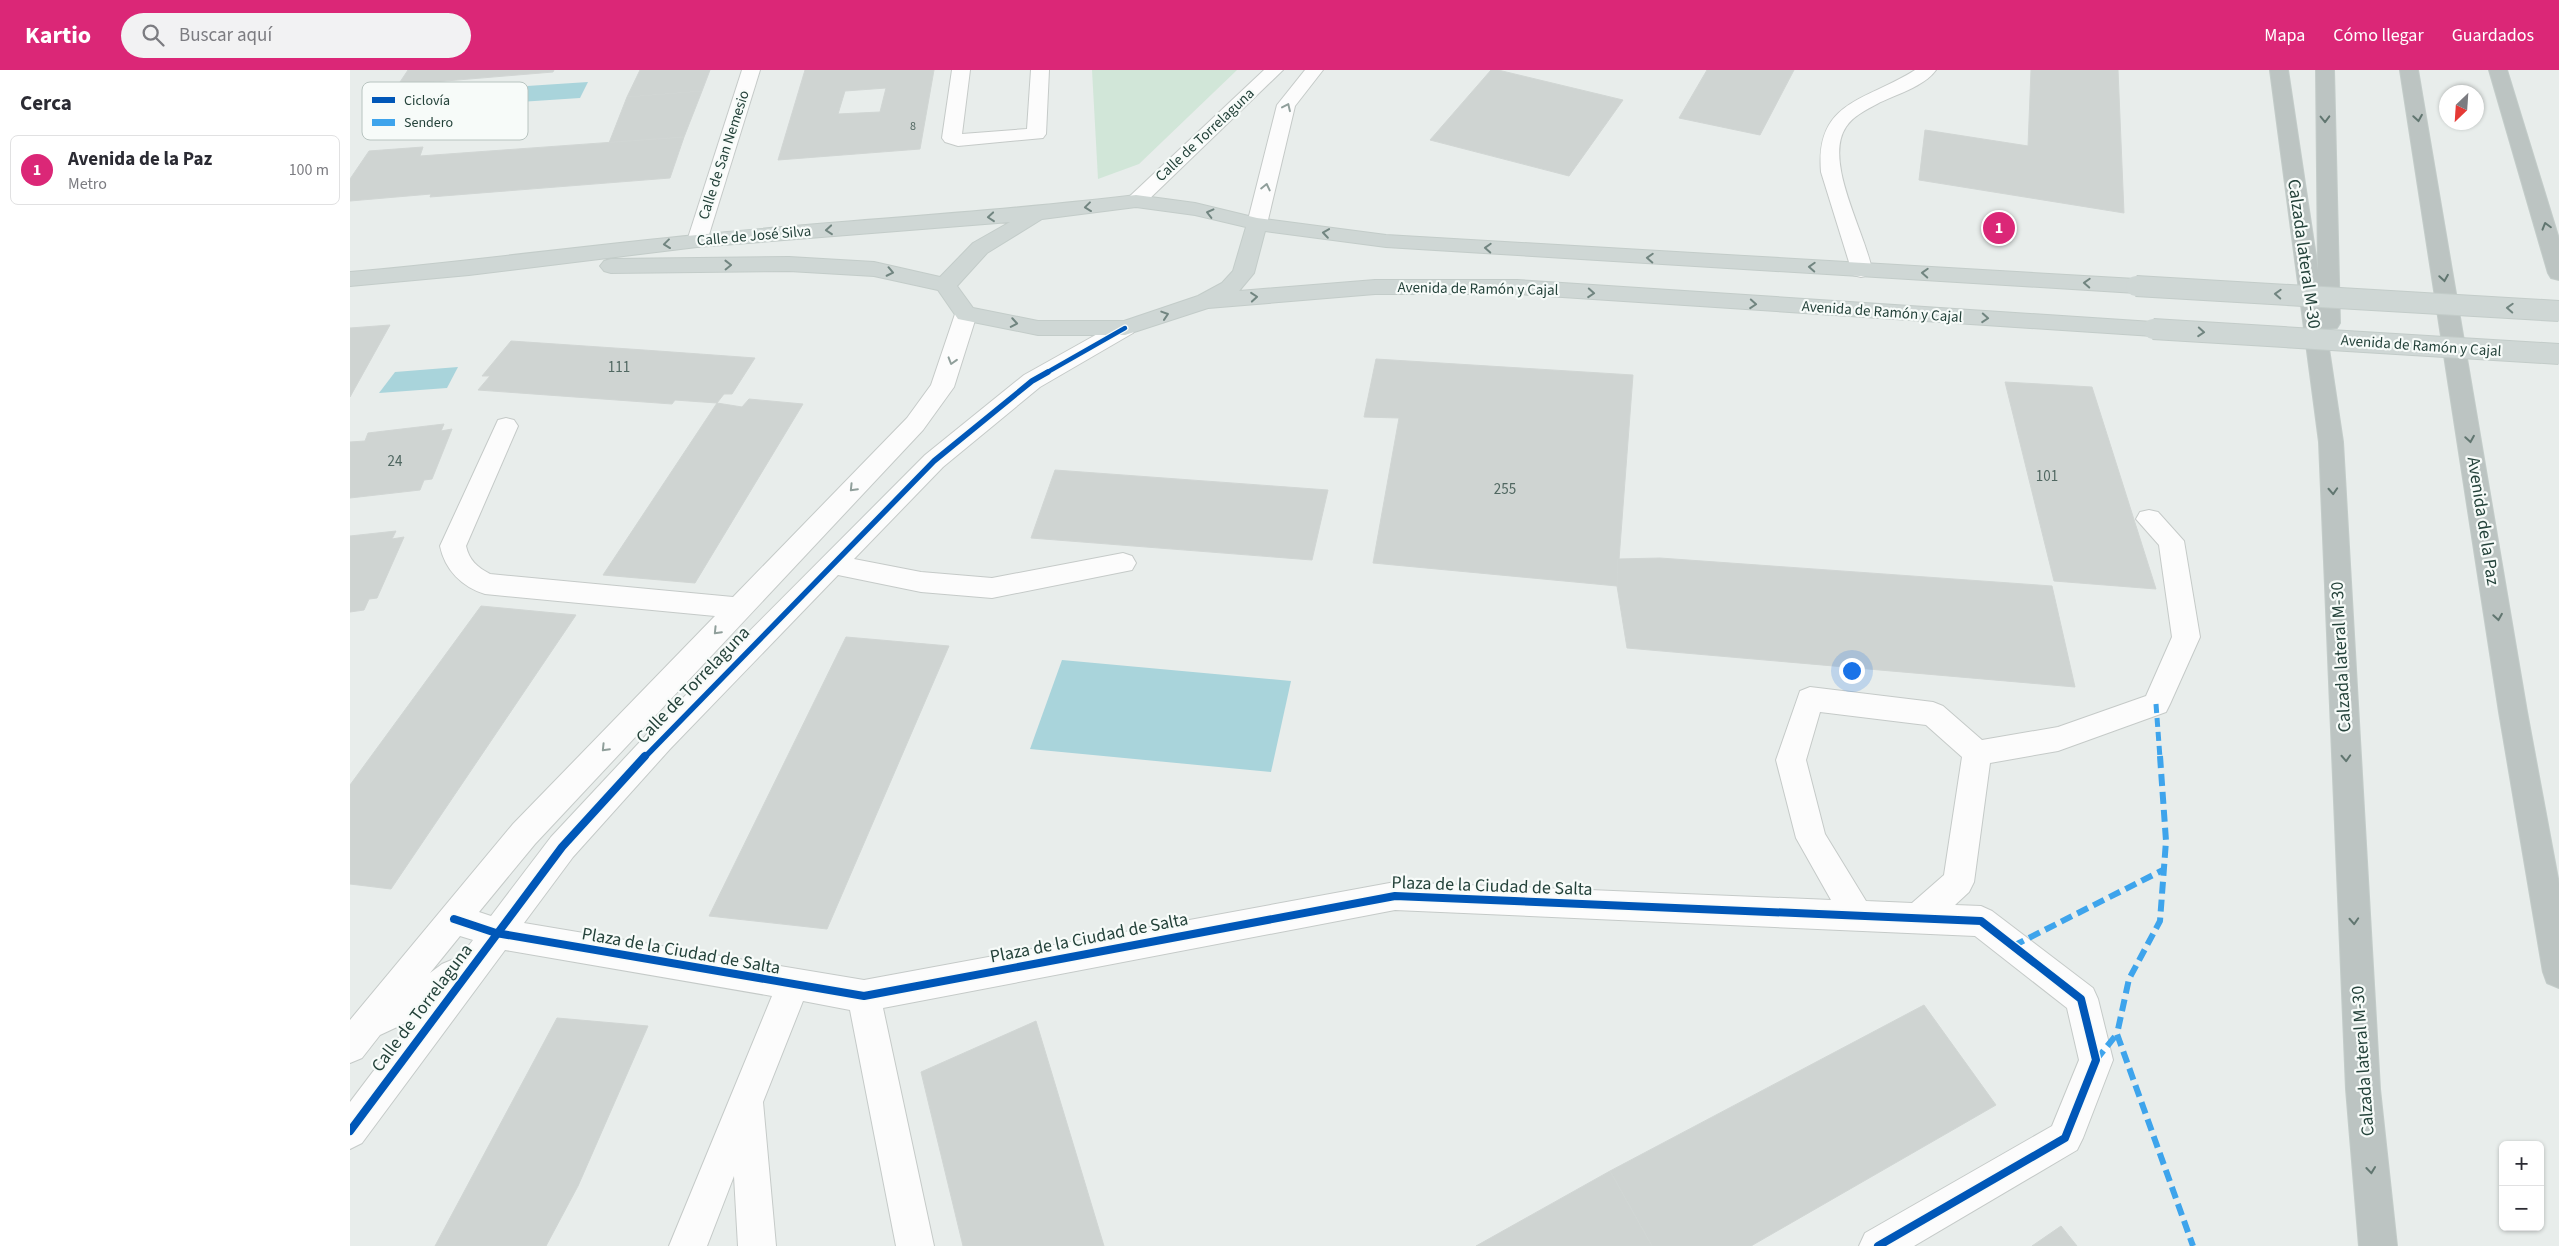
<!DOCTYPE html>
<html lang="es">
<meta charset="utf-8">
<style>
:root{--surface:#fff;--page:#f2f2f3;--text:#2b2b33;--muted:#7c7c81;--line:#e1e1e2;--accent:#db2777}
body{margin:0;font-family:"Source Sans 3",sans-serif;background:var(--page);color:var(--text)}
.controls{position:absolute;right:15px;bottom:15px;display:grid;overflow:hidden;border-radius:8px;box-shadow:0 1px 4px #0004}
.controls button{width:45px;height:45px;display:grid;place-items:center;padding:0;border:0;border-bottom:1px solid var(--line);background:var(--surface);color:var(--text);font:25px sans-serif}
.compass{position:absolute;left:2089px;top:15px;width:45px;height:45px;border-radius:50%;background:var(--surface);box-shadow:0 1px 4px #0004;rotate:205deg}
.you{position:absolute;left:1501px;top:600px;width:18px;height:18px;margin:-12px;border:4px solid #fff;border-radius:50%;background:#1a73e8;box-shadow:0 0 0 8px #1a73e833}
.badge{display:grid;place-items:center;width:32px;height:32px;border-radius:50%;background:var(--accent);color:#fff;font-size:16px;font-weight:700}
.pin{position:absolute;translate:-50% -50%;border:2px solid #fff;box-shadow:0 1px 5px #0006}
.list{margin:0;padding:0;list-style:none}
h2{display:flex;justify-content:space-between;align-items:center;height:65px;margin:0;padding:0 20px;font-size:21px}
h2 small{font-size:16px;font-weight:400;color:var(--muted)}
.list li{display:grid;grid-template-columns:32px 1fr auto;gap:15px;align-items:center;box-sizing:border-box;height:70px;margin:0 10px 10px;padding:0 10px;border:1px solid var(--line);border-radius:8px}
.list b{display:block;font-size:19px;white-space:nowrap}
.list p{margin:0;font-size:16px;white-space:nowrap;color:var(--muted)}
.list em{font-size:16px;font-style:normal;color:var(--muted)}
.icon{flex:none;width:28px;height:28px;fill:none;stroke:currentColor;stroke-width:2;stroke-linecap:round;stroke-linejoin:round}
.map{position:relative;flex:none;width:2209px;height:1176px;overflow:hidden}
header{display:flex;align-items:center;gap:30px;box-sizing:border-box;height:70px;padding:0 25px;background:var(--accent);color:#fff}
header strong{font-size:24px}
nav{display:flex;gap:28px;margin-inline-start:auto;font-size:18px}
.search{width:350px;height:45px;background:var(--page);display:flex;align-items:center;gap:12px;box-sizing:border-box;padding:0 18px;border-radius:28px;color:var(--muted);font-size:19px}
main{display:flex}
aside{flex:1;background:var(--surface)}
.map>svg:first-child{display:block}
.green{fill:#d1e6d8}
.water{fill:#a9d4db}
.building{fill:#cfd4d2;stroke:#d1d6d4;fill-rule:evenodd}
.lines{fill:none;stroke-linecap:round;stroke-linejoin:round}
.minor-casing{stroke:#c5cac8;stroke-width:2}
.major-casing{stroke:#c3ccc9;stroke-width:2}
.highway-casing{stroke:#c3ccc9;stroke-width:2}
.minor{fill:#fcfcfc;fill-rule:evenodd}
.major{fill:#cfd7d5;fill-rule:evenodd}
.highway{fill:#bcc4c2;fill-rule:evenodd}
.major-bridge-casing{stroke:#c3ccc9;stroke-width:22;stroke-linecap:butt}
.major-bridge{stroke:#cfd7d5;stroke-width:20}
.quiet-far1{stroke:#3ea4ec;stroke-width:5;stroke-dasharray:9 5;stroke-linecap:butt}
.quiet{stroke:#3ea4ec;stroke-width:6;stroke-dasharray:12 6;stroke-linecap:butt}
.cycleway-far2-casing{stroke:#f7fbf9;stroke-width:7}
.cycleway-far1-casing{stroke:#f7fbf9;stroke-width:9}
.cycleway-casing{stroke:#f7fbf9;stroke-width:11}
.cycleway-far2{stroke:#0057b8;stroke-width:4.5}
.cycleway-far1{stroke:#0057b8;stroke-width:5.5}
.cycleway{stroke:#0057b8;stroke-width:8}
.oneway{stroke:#909f9b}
.oneway2{stroke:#617670}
.oneway3{stroke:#718580}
.labels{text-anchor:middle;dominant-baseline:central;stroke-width:4.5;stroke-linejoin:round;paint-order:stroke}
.far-number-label{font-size:12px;fill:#506761}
.far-street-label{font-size:15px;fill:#24423a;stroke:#f7fbf9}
.number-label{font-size:15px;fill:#506761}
.street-label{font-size:18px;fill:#24423a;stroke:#f7fbf9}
.key{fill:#f7fbf9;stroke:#b8c4c0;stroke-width:1}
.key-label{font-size:14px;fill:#24423a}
</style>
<header>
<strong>Kartio</strong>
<div class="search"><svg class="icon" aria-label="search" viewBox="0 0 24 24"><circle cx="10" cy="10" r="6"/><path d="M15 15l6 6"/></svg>Buscar aquí</div>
<nav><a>Mapa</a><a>Cómo llegar</a><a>Guardados</a></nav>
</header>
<main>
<aside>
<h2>Cerca<small></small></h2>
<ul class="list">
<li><span class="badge">1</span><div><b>Avenida de la Paz</b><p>Metro</p></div><em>100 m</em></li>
</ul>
</aside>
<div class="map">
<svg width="2209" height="1176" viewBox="0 0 2209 1176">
<rect width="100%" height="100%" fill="#e8edeb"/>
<polygon class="green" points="742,0 887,0 789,94 748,109"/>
<g class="water">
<polygon points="238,12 230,28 139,34 148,18"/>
<polygon points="108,297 97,318 29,323 45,302"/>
<polygon points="712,590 941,611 921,702 680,679"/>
</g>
<g class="building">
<polygon points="58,0 204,0 203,2 48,15"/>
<polygon points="290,0 360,0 352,21 277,27"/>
<path d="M455 0H584L570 79 428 90ZM536 18 530 42 488 44 495 21Z"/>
<polygon points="1141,0 1148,0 1273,30 1219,106 1080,70"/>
<polygon points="1357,0 1444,0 1410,65 1329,48"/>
<polygon points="1681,0 1768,0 1774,143 1569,110 1575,60 1678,76"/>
<polygon points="352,21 334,67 259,73 277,27"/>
<polygon points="334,67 320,108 80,127 81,124 0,131 0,109 19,81 73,77 70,86"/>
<polygon points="40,255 0,327 0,258"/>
<polygon points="161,271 294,280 405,288 382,324 374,324 367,333 325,330 322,334 128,320 140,306 132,306"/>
<polygon points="1026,289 1283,305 1267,516 1023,493 1049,348 1014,347"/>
<polygon points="1655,312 1742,317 1806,519 1704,511"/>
<polygon points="399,329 453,334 345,513 253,505 367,333 392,337"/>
<polygon points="94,354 91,361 102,359 82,409 74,410 70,420 0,428 0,372 15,371 18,363"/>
<polygon points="705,400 978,420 962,490 681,468"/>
<polygon points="46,461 42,469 54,467 27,528 19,529 14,540 0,542 0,466"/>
<polygon points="1310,488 1702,516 1725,617 1277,578 1267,516 1268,489"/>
<polygon points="131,536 226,545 41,819 0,814 0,715"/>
<polygon points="496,567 599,576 477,859 359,846"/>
<polygon points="1574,935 1646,1035 1401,1176 1302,1176 1260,1101"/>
<polygon points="207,948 298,956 228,1116 196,1176 85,1176"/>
<polygon points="686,951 754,1176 613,1176 571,1002"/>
<polygon points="1260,1101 1302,1176 1126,1176"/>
<polygon points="1711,1156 1727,1176 1682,1176"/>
</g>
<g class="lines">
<g class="minor-casing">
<g id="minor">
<polygon points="392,0 410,0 357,171 354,175 347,177 340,175 337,171"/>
<polygon points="602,0 620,0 612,64 677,59 681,0 699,0 696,64 693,68 608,76 595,72 592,68"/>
<polygon points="914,0 933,0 793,135 779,135 776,131 779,127"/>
<polygon points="955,0 973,0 945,36 917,154 914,158 907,160 900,158 897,154 927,35"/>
<path d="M1565 0H1586C1574 17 1544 25 1527 34 1516 40 1503 46 1496 57 1473 91 1515 162 1522 200L1519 205 1511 207 1503 205 1471 102C1465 30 1517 31 1565 0Z"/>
<path d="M616 237 624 239 627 244 604 317 573 360 185 774 129 842 141 846 201 767 300 661 575 385 674 305 767 253 775 251 783 253 786 258 783 263 690 317 593 397 504 489 571 502 642 508 773 483 782 486 786 493 782 500 642 528 571 522 488 505 320 679 223 787 174 853 514 910 1045 812 1481 830 1446 768 1426 690 1450 621 1460 617 1583 632 1593 636 1632 670 1708 657 1796 626 1822 567 1809 475 1786 449 1790 442 1799 440 1808 442 1834 471 1850 567 1820 634 1816 642 1708 681 1640 693 1624 812 1619 822 1605 835 1631 836 1642 841 1743 918 1748 929 1763 990 1733 1068 1727 1080 1564 1176H1509L1515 1163 1702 1056 1729 990 1717 938 1625 866 1045 840 533 938 584 1176H546L500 940 453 931 413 1032 426 1176H388L384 1106 357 1176H319L422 926 155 880 12 1073 0 1079V1032L62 950 30 965 12 988 0 993V950L163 754 365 546 135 524C112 517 95 500 90 476L148 350 156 348 164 350 168 356 116 476C119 490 127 497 140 504L383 527 557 348 581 315 605 244 608 239ZM1470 642 1576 655 1612 687 1594 805 1562 833 1516 831 1475 764 1456 690ZM110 866 123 870 107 891 104 889 92 894 80 903Z"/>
</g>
</g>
<g class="major-casing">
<path id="major" d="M786 125 845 133 907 148 1036 165 1786 209 1794 211 1797 216 1794 221 1786 223 1036 177 915 161 904 203 889 221 1025 210H1167L1803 252 1811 254 1814 259 1811 264 1803 266 1167 224H1025L858 238 775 265H688L608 249 588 220 524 206 439 201 261 203 254 201 250 196 254 191 261 189 439 187 524 192 590 207 623 173 660 152 347 177 119 205 0 216V202C116 192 231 176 347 165 493 150 640 143 786 125ZM786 137 845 145 896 157 883 201 872 213 848 226 774 251H688L623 238 607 216 637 183 692 149Z"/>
</g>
<g class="highway-casing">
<g id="highway">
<polygon points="1920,0 1938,0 1968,200 1966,0 1984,0 1990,253 1987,258 1976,259 1993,372 2030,1019 2047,1176 2009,1176 1996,1019 1969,372"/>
<polygon points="2050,0 2068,0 2177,642 2209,814 2209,918 2197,913 2193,902 2149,642"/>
<polygon points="2139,0 2157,0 2209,169 2209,210 2201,208 2198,203"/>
</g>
</g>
<use href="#minor" class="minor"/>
<use href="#major" class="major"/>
<use href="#highway" class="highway"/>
<g class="major-bridge-casing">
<g id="major-bridge">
<polyline points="1786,216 2209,241"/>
<polyline points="1803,259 2209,284"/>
</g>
</g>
<use href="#major-bridge" class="major-bridge"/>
<polyline class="quiet-far1" points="1806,634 1810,688"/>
<g class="quiet">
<polyline points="1810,686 1816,771 1810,851 1779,909 1767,964 1843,1176"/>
<polyline points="1663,876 1813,800"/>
<polyline points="1746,990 1767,964"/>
</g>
<g class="cycleway-far2-casing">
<polyline id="cycleway-far2" points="696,303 775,258"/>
</g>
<g class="cycleway-far1-casing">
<polyline id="cycleway-far1" points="294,688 584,391 682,311 698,302"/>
</g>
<g class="cycleway-casing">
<g id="cycleway">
<polyline points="104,849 146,863 514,926 1045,826 1631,851 1731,929 1746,990 1715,1068 1528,1176"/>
<polyline points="0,1061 212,777 295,686"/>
</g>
</g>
<use href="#cycleway-far2" class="cycleway-far2"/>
<use href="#cycleway-far1" class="cycleway-far1"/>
<use href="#cycleway" class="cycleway"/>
</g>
<defs><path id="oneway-chevron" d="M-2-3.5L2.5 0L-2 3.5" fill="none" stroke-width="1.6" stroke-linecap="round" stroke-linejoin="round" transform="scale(1.25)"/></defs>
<g class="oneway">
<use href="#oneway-chevron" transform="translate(937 37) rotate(-65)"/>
<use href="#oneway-chevron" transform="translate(916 117) rotate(-77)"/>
<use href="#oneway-chevron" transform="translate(602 291) rotate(107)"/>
<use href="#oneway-chevron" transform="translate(503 418) rotate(134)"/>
<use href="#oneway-chevron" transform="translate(367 561) rotate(134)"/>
<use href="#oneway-chevron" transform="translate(255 678) rotate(134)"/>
</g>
<g class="oneway2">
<use href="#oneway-chevron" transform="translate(2068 48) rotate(81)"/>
<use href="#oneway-chevron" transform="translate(1975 49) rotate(89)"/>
<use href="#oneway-chevron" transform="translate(2196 156) rotate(-106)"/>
<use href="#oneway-chevron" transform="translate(2094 208) rotate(81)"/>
<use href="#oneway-chevron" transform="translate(2120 369) rotate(81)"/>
<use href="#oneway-chevron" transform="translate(1983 421) rotate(87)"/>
<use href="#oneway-chevron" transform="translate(2148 547) rotate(81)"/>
<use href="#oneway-chevron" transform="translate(1996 688) rotate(87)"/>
<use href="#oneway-chevron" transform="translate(2004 851) rotate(87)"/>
<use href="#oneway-chevron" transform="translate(2021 1100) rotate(84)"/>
</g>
<g class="oneway3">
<use href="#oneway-chevron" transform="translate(738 137) rotate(173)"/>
<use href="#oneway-chevron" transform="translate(860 143) rotate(-166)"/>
<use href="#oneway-chevron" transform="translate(641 147) rotate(175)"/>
<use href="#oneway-chevron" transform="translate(479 160) rotate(175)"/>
<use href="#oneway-chevron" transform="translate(976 163) rotate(-172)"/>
<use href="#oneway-chevron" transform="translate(317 174) rotate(173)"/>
<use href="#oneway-chevron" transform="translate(1138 178) rotate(-177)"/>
<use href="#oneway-chevron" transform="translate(1300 188) rotate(-177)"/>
<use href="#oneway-chevron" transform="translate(378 195) rotate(-1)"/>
<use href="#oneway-chevron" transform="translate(1462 197) rotate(-177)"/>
<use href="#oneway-chevron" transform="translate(540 202) rotate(12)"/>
<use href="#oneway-chevron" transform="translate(1575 203) rotate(-177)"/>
<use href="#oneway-chevron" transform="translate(1737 213) rotate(-177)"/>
<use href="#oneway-chevron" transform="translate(1241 223) rotate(4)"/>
<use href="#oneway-chevron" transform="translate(1928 224) rotate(-177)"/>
<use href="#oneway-chevron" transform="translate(904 227) rotate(-5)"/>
<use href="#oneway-chevron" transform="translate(1403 234) rotate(4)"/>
<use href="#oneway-chevron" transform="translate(2160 238) rotate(-177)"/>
<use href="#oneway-chevron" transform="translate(815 245) rotate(-18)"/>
<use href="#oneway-chevron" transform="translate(1635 248) rotate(4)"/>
<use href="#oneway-chevron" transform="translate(664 253) rotate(10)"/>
<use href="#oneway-chevron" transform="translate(1851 262) rotate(4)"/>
</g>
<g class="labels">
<g class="far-number-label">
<text x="563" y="56">8</text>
</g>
<g class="far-street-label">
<text transform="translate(855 65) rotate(-43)">Calle de Torrelaguna</text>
<text transform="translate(374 85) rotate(-72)">Calle de San Nemesio</text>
<text transform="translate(404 166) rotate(-5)">Calle de José Silva</text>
<text transform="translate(1128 219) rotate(1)">Avenida de Ramón y Cajal</text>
<text transform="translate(1532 242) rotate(4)">Avenida de Ramón y Cajal</text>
<text transform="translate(2071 276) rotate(4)">Avenida de Ramón y Cajal</text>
</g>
<g class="number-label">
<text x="269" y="297">111</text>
<text x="45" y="391">24</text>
<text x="1697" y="406">101</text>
<text x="1155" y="419">255</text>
</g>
<g class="street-label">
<text transform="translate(1954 184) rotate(82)">Calzada lateral M-30</text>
<text transform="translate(2133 451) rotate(81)">Avenida de la Paz</text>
<text transform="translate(1991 587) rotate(-93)">Calzada lateral M-30</text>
<text transform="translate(343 615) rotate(-46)">Calle de Torrelaguna</text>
<text transform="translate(1142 816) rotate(2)">Plaza de la Ciudad de Salta</text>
<text transform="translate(739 868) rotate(-11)">Plaza de la Ciudad de Salta</text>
<text transform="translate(331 881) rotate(10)">Plaza de la Ciudad de Salta</text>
<text transform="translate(72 938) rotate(-53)">Calle de Torrelaguna</text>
<text transform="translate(2013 991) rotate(-94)">Calzada lateral M-30</text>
</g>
</g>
<rect x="12" y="12" width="166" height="58" rx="8" class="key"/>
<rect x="22" y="27" width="23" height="6" fill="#0057b8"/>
<rect x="22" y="49" width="23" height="7" fill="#3ea4ec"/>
<g class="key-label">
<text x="54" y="35">Ciclovía</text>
<text x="54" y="57">Sendero</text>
</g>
</svg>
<div class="controls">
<button>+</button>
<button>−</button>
</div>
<svg class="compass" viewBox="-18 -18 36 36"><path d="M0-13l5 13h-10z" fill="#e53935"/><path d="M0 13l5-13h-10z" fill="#7c7c81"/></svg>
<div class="you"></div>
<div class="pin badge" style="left:1649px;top:158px">1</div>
</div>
</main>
